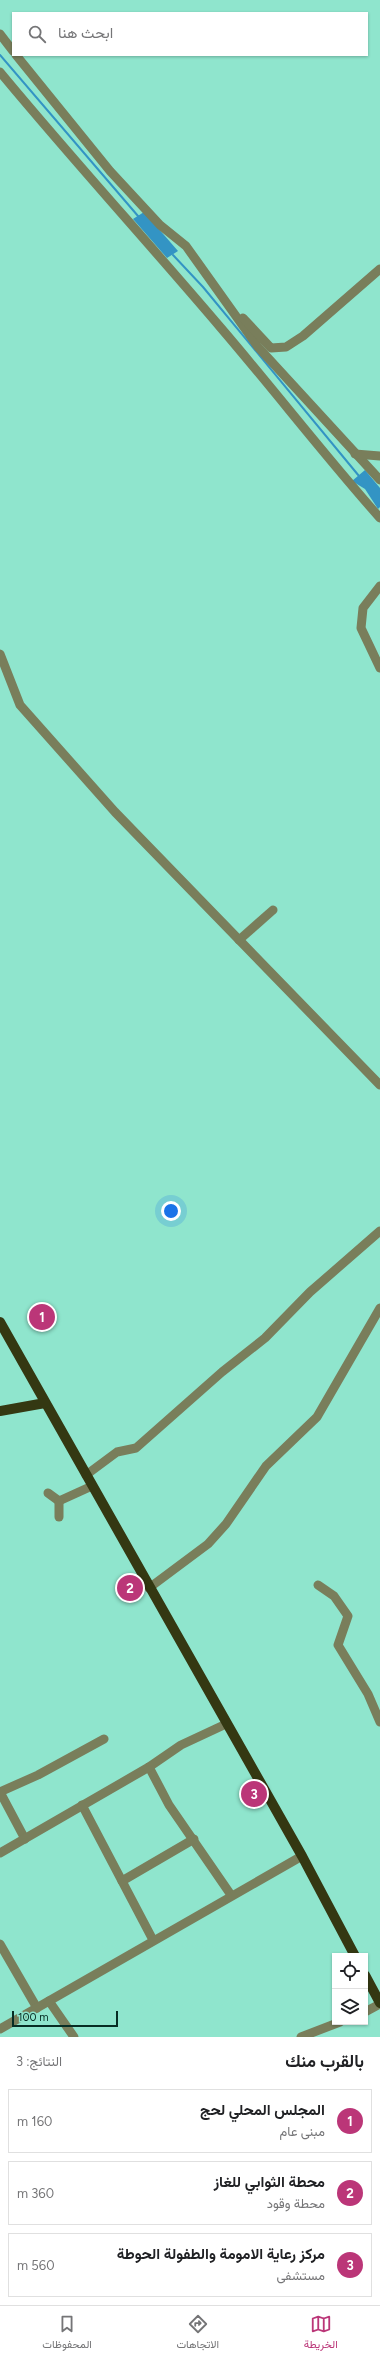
<!DOCTYPE html>
<html lang="ar">
<meta charset="utf-8">
<style>
:root{--surface:#fff;--page:#f2f2f2;--text:#202124;--muted:#757577;--line:#e0e0e0;--accent:#bb3678}
body{margin:0;font-family:Figtree,Vazirmatn,sans-serif;background:var(--page);color:var(--text);direction:rtl}
.controls{position:absolute;right:12px;bottom:12px;display:grid;overflow:hidden;border-radius:0px;box-shadow:0 1px 3px #0004}
.controls button{width:36px;height:36px;display:grid;place-items:center;padding:0;border:0;border-bottom:1px solid var(--line);background:var(--surface);color:var(--text);font:20px sans-serif}
.scale{position:absolute;left:12px;bottom:10px;width:106px;box-sizing:border-box;padding-left:4px;border:2px solid #072d24;border-top:0;font-size:11px;line-height:14px;white-space:nowrap;color:#072d24;-webkit-text-stroke:3px #8fe5cd;paint-order:stroke}
.you{position:absolute;left:171px;top:1211px;width:14px;height:14px;margin:-10px;border:3px solid #fff;border-radius:50%;background:#1a73e8;box-shadow:0 0 0 6px #1a73e833}
.badge{display:grid;place-items:center;width:26px;height:26px;border-radius:50%;background:var(--accent);color:#fff;font-size:13px;font-weight:700}
.pin{position:absolute;translate:-50% -50%;border:2px solid #fff;box-shadow:0 1px 4px #0006}
.list{margin:0;padding:0;list-style:none}
h2{display:flex;justify-content:space-between;align-items:center;height:52px;margin:0;padding:0 16px;font-size:17px}
h2 small{font-size:13px;font-weight:400;color:var(--muted)}
.list li{display:grid;grid-template-columns:26px 1fr auto;gap:12px;align-items:center;box-sizing:border-box;height:64px;margin:0 8px 8px;padding:0 8px;border:1px solid var(--line);border-radius:0px}
.list b{display:block;font-size:15px;white-space:nowrap}
.list p{margin:0;font-size:13px;white-space:nowrap;color:var(--muted)}
.list em{font-size:13px;font-style:normal;color:var(--muted)}
.icon{flex:none;width:22px;height:22px;fill:none;stroke:currentColor;stroke-width:2;stroke-linecap:round;stroke-linejoin:round}
.map{position:relative;flex:none;width:380px;height:2037px;overflow:hidden;direction:ltr}
.search{position:absolute;background:var(--surface);box-shadow:0 1px 3px #0004;left:12px;right:12px;top:12px;height:44px;display:flex;align-items:center;gap:10px;box-sizing:border-box;padding:0 14px;border-radius:0px;color:var(--muted);font-size:15px}
.sheet{height:268px;background:var(--surface)}
nav{display:flex;justify-content:space-around;align-items:center;box-sizing:border-box;height:56px;border-top:1px solid var(--line);background:var(--surface);font-size:11px;color:var(--muted)}
nav a{display:grid;justify-items:center;gap:2px}
nav .on{color:var(--accent)}
.map>svg:first-child{display:block}
.water{fill:#3394c4}
.lines{fill:none;stroke-linecap:round;stroke-linejoin:round}
.stream{stroke:#3394c4;stroke-width:2}
.minor{stroke:#797e5b;stroke-width:9}
.major{stroke:#343812;stroke-width:10}
</style>
<div class="map">
<svg width="380" height="2037" viewBox="0 0 380 2037">
<rect width="100%" height="100%" fill="#8fe5cd"/>
<g class="water">
<polygon points="144,212 178,251 167,258 133,219"/>
<polygon points="365,470 380,488 380,507 378,509 365,489 352,481"/>
</g>
<g class="lines">
<g class="stream">
<polyline points="0,55 138,216"/>
<polyline points="173,255 203,287 359,476"/>
</g>
<g class="minor">
<polyline points="0,34 13,51"/>
<polyline points="16,55 110,171 160,225 186,246 258,347 380,480"/>
<path d="M0 72C72 159 148 242 221 328 275 391 325 456 380 518"/>
<polyline points="243,318 271,348 286,347 303,336 380,269"/>
<polyline points="355,454 380,456"/>
<polyline points="380,586 363,608 361,628 380,668"/>
<polyline points="0,654 20,705 115,812 380,1085"/>
<polyline points="239,940 273,910"/>
<polyline points="86,1475 117,1452 136,1448 222,1372 265,1338 310,1292 380,1231"/>
<polyline points="48,1493 59,1501 92,1486"/>
<polyline points="59,1501 59,1517"/>
<polyline points="318,1585 334,1596 348,1616 338,1645 368,1694 380,1722"/>
<polyline points="149,1588 208,1544 226,1524 266,1466 317,1417 380,1308"/>
<polyline points="149,1767 169,1805 231,1895"/>
<polyline points="0,1792 38,1775 104,1739"/>
<polyline points="0,1792 25,1839"/>
<polyline points="82,1805 153,1940"/>
<polyline points="0,1853 149,1767 181,1745 226,1724"/>
<polyline points="122,1881 194,1839"/>
<polyline points="0,1944 37,2008"/>
<polyline points="49,2001 74,2037"/>
<polyline points="365,2012 380,2004"/>
<polyline points="0,2029 302,1856"/>
<polyline points="301,2037 340,2022"/>
</g>
<g class="major">
<polyline points="0,1322 302,1856 355,1956"/>
<polyline points="0,1411 45,1403"/>
<polyline points="365,1975 380,2003"/>
</g>
</g>
</svg>
<div class="controls">
<button><svg class="icon" aria-label="locate" viewBox="0 0 24 24"><circle cx="12" cy="12" r="6"/><path d="M12 2v4M12 18v4M2 12h4M18 12h4"/></svg></button>
<button><svg class="icon" aria-label="layers" viewBox="0 0 24 24"><path d="M12 4l9 5-9 5-9-5zM3 14l9 5 9-5"/></svg></button>
</div>
<div class="scale">100 m</div>
<div class="you"></div>
<div class="pin badge" style="left:42px;top:1317px">1</div>
<div class="pin badge" style="left:130px;top:1588px">2</div>
<div class="pin badge" style="left:254px;top:1794px">3</div>
<div class="search"><svg class="icon" aria-label="search" viewBox="0 0 24 24"><circle cx="10" cy="10" r="6"/><path d="M15 15l6 6"/></svg>ابحث هنا</div>
</div>
<section class="sheet">
<h2>بالقرب منك<small>النتائج: 3</small></h2>
<ul class="list">
<li><span class="badge">1</span><div><b>المجلس المحلي لحج</b><p>مبنى عام</p></div><em>160 m</em></li>
<li><span class="badge">2</span><div><b>محطة الثوابي للغاز</b><p>محطة وقود</p></div><em>360 m</em></li>
<li><span class="badge">3</span><div><b>مركز رعاية الامومة والطفولة الحوطة</b><p>مستشفى</p></div><em>560 m</em></li>
</ul>
</section>
<nav>
<a class="on"><svg class="icon" aria-label="map" viewBox="0 0 24 24"><path d="M3 6l6-2 6 2 6-2v14l-6 2-6-2-6 2zM9 4v14M15 6v14"/></svg>الخريطة</a>
<a><svg class="icon" aria-label="directions" viewBox="0 0 24 24"><path d="M12 3l9 9-9 9-9-9zM9 14v-3h6M13 9l2 2-2 2"/></svg>الاتجاهات</a>
<a><svg class="icon" aria-label="saved" viewBox="0 0 24 24"><path d="M7 4h10v16l-5-4-5 4z"/></svg>المحفوظات</a>
</nav>
